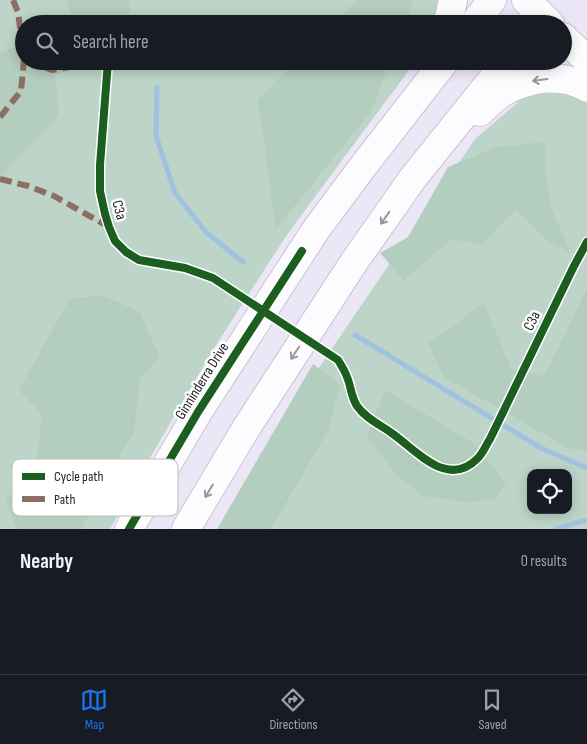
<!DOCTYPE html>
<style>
:root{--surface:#171b24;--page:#20242c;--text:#f1f3f6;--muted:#9ea1a6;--line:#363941;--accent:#1a73e8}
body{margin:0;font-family:"Sofia Sans Condensed",sans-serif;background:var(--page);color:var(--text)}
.controls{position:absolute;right:15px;bottom:15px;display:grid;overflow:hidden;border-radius:10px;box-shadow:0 2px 12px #0003}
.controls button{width:45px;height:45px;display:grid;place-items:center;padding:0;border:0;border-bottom:1px solid var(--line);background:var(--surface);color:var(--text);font:25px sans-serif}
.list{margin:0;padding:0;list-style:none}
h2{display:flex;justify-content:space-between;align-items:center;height:65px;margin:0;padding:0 20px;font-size:21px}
h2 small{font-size:16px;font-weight:400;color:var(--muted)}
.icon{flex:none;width:28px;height:28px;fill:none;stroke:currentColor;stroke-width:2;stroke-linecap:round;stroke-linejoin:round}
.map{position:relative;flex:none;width:587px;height:529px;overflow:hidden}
.search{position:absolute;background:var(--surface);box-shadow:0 2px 12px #0003;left:15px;right:15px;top:15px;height:55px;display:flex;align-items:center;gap:12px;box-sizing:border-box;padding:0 18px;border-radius:28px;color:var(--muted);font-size:19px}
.sheet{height:145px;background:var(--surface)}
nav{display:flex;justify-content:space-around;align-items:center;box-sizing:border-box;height:70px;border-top:1px solid var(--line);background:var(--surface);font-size:14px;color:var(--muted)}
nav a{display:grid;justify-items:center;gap:2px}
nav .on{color:var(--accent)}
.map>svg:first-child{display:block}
.green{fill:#bcd5c8;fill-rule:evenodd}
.forest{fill:#b3cdbf}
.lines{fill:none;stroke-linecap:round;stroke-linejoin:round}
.stream{stroke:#9fc2e1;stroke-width:5}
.primary-casing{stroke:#c9c5d2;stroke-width:30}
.primary{stroke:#fcfbfe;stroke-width:28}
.quiet{stroke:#8d6e63;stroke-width:6;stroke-dasharray:12 6;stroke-linecap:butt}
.cycleway-casing{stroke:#fff;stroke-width:11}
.cycleway{stroke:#1b5e20;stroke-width:8}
.oneway{stroke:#99979d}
.labels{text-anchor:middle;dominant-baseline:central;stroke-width:5;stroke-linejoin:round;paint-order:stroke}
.street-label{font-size:15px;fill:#1f1c26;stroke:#fff}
.key{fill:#fff;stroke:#bcbbbe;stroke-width:1}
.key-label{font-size:14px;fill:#1f1c26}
</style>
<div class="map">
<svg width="587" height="529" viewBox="0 0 587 529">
<rect width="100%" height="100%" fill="#ece7f7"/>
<g class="green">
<polygon points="0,0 447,0 440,24 24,24 24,61 416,61 351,148 284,239 213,350 140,475 110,529 0,529"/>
<path d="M530 92 582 95 587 99V529H222L260 455 360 307 475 139ZM531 473H568V510H531Z"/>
</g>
<g class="forest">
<polygon points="66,0 129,0 131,11 122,24 70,24 72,17"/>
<polygon points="357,0 413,0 405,24 334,24"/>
<polygon points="24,44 24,61 96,61 55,75 59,116 0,177 0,53"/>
<polygon points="296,61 390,61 372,110 276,229 258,100"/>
<polygon points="545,142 546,176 552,210 571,254 547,240 516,209 482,245 451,239 404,281 380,253 408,237 448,167 497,147"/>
<polygon points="587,289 587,451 568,448 444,377 428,344 484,303 511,369 544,376"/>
<polygon points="103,296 139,311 160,357 140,379 134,432 93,499 83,529 17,529 5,500 36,469 42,415 19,390 70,298"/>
<polygon points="313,364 340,385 329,429 271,529 217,529"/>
<polygon points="385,390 473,443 506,483 494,500 466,502 423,496 397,476 367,436"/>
</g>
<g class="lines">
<g class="stream">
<polyline points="157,87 156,136 175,193 206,232 243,262"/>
<polyline points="355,335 541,448 587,468"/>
<polyline points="556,529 587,520"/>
</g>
<g class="primary-casing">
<g id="primary">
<polyline points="526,0 550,24"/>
<polyline points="447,24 450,14 453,0"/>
<polyline points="474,24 492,0"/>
<polyline points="563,37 587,60"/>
<path d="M480 112C488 104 497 95 507 90 532 77 563 73 587 88"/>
<polyline points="129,529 198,412 315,231 361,169 445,61"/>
<polyline points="186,529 245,430 354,262 413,178 507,61"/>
</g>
</g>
<use href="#primary" class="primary"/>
<g class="quiet">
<polyline points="13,0 18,12 24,59"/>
<polyline points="28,61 52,70 76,66 86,61"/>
<polyline points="0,117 21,91 24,60"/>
<polyline points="0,179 28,186 54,196 109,227"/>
</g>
<g class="cycleway-casing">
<g id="cycleway">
<path d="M108 61 100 165V191L105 214 109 227 115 241 126 252 139 260 185 268 213 278 338 360C341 365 345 371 347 377 351 386 351 397 357 406 366 419 381 425 393 434 418 452 448 489 478 458 483 453 486 445 490 439L574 266 587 242"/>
<polyline points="129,529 198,412 302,251"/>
</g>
</g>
<use href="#cycleway" class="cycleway"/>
</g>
<defs><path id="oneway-shaft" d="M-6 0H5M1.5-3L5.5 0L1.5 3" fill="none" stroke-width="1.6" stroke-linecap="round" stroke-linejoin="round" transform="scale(1.25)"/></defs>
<g class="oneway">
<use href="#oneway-shaft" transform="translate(540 80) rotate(173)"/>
<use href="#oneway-shaft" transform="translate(385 218) rotate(125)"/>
<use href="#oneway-shaft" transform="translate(295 353) rotate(123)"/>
<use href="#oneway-shaft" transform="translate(209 491) rotate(121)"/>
</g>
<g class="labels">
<g class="street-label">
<text transform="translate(119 210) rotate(75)">C3a</text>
<text transform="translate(532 321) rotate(-64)">C3a</text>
<text transform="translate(202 381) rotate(-58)">Ginninderra Drive</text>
</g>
</g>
<rect x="12" y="459" width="166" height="57" rx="8" class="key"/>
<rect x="22" y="473" width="23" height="7" fill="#1b5e20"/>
<rect x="22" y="496" width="23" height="6" fill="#8d6e63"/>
<g class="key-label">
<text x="54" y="481">Cycle path</text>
<text x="54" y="504">Path</text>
</g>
</svg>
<div class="controls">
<button><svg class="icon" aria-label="locate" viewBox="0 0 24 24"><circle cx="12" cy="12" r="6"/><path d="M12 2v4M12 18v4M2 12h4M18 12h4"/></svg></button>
</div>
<div class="search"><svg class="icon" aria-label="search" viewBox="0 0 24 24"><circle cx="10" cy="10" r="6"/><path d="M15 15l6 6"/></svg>Search here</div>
</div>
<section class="sheet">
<h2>Nearby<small>0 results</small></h2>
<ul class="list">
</ul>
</section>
<nav>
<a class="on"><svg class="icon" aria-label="map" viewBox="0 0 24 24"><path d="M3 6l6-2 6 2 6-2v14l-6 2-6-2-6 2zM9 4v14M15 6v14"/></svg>Map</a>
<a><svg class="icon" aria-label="directions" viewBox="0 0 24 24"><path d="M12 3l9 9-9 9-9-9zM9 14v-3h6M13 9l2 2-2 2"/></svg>Directions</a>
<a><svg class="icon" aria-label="saved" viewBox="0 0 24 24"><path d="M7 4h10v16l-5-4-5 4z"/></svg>Saved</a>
</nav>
